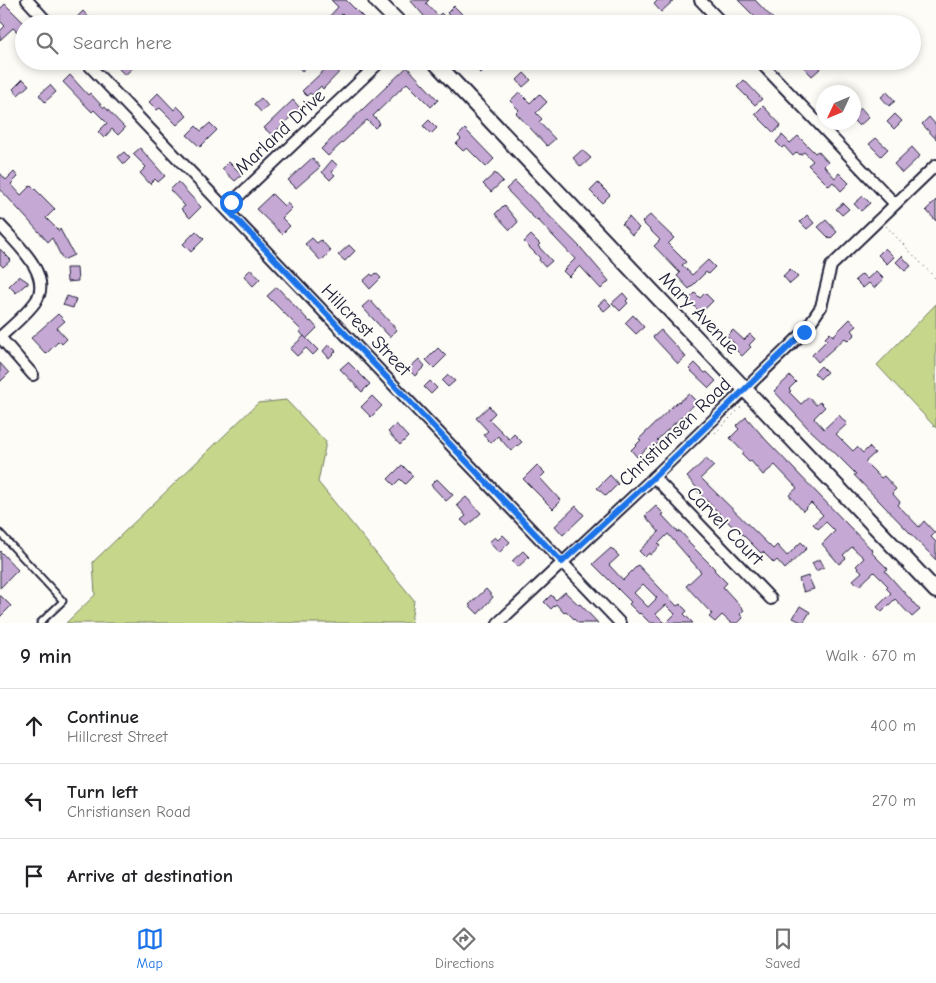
<!DOCTYPE html>
<meta charset="utf-8">
<style>
:root{--surface:#fff;--page:#f6f6f6;--text:#202124;--muted:#757577;--line:#e0e0e0;--accent:#1a73e8}
body{margin:0;font-family:"Comic Neue",sans-serif;background:var(--page);color:var(--text)}
.compass{position:absolute;left:816px;top:85px;width:45px;height:45px;border-radius:50%;background:var(--surface);box-shadow:0 2px 8px #0003;rotate:226deg}
.stop{position:absolute;width:15px;height:15px;margin:-11px;border:4px solid #1a73e8;border-radius:50%;background:#fff}
.stop.end{background:#1a73e8;border-color:#fff;box-shadow:0 1px 5px #0008}
.list{margin:0;padding:0;list-style:none}
h2{display:flex;justify-content:space-between;align-items:center;height:65px;margin:0;padding:0 20px;font-size:21px}
h2 small{font-size:16px;font-weight:400;color:var(--muted)}
.list li{display:grid;grid-template-columns:32px 1fr auto;gap:15px;align-items:center;box-sizing:border-box;height:75px;padding:0 20px;border-top:1px solid var(--line)}
.list b{display:block;font-size:19px;white-space:nowrap}
.list p{margin:0;font-size:16px;white-space:nowrap;color:var(--muted)}
.list em{font-size:16px;font-style:normal;color:var(--muted)}
.icon{flex:none;width:28px;height:28px;fill:none;stroke:currentColor;stroke-width:2;stroke-linecap:round;stroke-linejoin:round}
.map{position:relative;flex:none;width:936px;height:623px;overflow:hidden}
.search{position:absolute;background:var(--surface);box-shadow:0 2px 8px #0003;left:15px;right:15px;top:15px;height:55px;display:flex;align-items:center;gap:12px;box-sizing:border-box;padding:0 18px;border-radius:28px;color:var(--muted);font-size:19px}
.sheet{height:290px;background:var(--surface)}
nav{display:flex;justify-content:space-around;align-items:center;box-sizing:border-box;height:70px;border-top:1px solid var(--line);background:var(--surface);font-size:14px;color:var(--muted)}
nav a{display:grid;justify-items:center;gap:2px}
nav .on{color:var(--accent)}
.map>svg:first-child{display:block}
.green{fill:#c6d78b;stroke:#747c63}
.building{fill:#c5a8d4;stroke:#22223b;fill-rule:evenodd}
.lines{fill:none;stroke-linecap:round;stroke-linejoin:round}
.lane-casing{stroke:#22223b;stroke-width:9}
.street-casing{stroke:#22223b;stroke-width:14}
.secondary-casing{stroke:#22223b;stroke-width:18}
.path{stroke:#22223b;stroke-width:1;stroke-dasharray:1 4;stroke-linecap:butt}
.lane{stroke:#fdfcf7;stroke-width:5}
.street{stroke:#fdfcf7;stroke-width:10}
.secondary{stroke:#fdfcf7;stroke-width:14}
.route{stroke:#1a73e8;stroke-width:6}
.labels{text-anchor:middle;dominant-baseline:central;stroke-width:4;stroke-linejoin:round;paint-order:stroke}
.street-label{font-size:19px;fill:#22223b;stroke:#fdfcf7}
</style>
<div class="map">
<svg width="936" height="623" viewBox="0 0 936 623">
<rect width="100%" height="100%" fill="#fdfcf7"/>
<filter id="ink" filterUnits="userSpaceOnUse"><feTurbulence type="fractalNoise" baseFrequency=".02" numOctaves="2"/><feDisplacementMap in="SourceGraphic" scale="10" xChannelSelector="R" yChannelSelector="G"/><feConvolveMatrix kernelMatrix="1 2 1 2 8 2 1 2 1" color-interpolation-filters="sRGB"/></filter>
<g filter="url(#ink)">
<g class="green">
<polygon points="936,304 936,428 877,365"/>
<polygon points="286,400 326,442 318,482 414,600 411,623 66,623 95,595 93,562 258,403"/>
</g>
<g class="building">
<polygon points="331,0 346,0 364,18 358,24 352,24 342,14 332,24 327,19 338,7"/>
<polygon points="410,0 429,0 426,3 438,16 441,13 447,19 443,24 431,24"/>
<polygon points="658,0 674,0 661,12 654,4"/>
<polygon points="738,0 755,0 778,24 762,24"/>
<polygon points="5,4 24,23 24,38 13,28 0,40 0,31 5,26 0,21 0,9"/>
<polygon points="454,6 463,15 455,22 447,13"/>
<polygon points="83,11 95,24 81,24 76,18"/>
<polygon points="121,61 132,61 136,65 125,75 116,66"/>
<polygon points="293,61 312,61 302,71"/>
<polygon points="334,61 350,61 323,89 321,86 312,95 310,93 307,96 302,91"/>
<polygon points="480,61 492,61 480,73 474,67"/>
<polygon points="798,61 815,61 821,68 812,76"/>
<polygon points="407,67 438,100 431,107 407,83 373,116 380,123 375,128 367,120 328,156 321,149"/>
<polygon points="524,73 531,80 523,87 517,80"/>
<polygon points="70,75 88,95 90,93 104,108 105,107 125,128 118,135 112,129 104,138 98,132 107,123 94,110 92,112 63,82"/>
<polygon points="23,79 29,85 18,95 13,89"/>
<polygon points="744,80 762,99 755,105 737,87"/>
<polygon points="50,85 56,92 45,102 39,95"/>
<polygon points="519,92 530,103 539,94 547,102 536,113 542,119 539,122 555,139 547,146 516,113 519,110 510,101"/>
<polygon points="887,92 895,101 889,106 881,97"/>
<polygon points="158,93 174,110 177,106 187,116 177,125 160,108 157,110 149,102"/>
<polygon points="261,98 268,106 261,112 254,104"/>
<polygon points="293,100 300,108 272,135 264,128"/>
<polygon points="763,106 781,125 774,133 755,114"/>
<polygon points="861,108 869,117 859,126 854,121 854,115"/>
<polygon points="895,114 902,121 894,129 887,122"/>
<polygon points="929,117 936,125 936,139 922,124"/>
<polygon points="429,120 437,128 431,134 423,126"/>
<polygon points="210,123 217,130 200,147 187,135 196,126 201,131"/>
<polygon points="465,129 494,159 486,167 467,148 463,151 456,144 461,139 458,136"/>
<polygon points="782,135 790,143 798,136 815,153 818,151 828,162 824,166 835,178 839,173 849,183 841,191 833,182 829,186 808,165 813,161 804,152 800,155 797,152 793,156 784,146 782,148 776,142"/>
<polygon points="876,138 888,149 881,156 869,144"/>
<polygon points="912,147 920,156 902,173 894,164"/>
<polygon points="140,148 165,176 158,182 155,179 150,184 140,173 146,167 133,154"/>
<polygon points="582,150 591,158 581,167 573,158"/>
<polygon points="124,152 130,158 124,164 118,157"/>
<polygon points="312,158 320,167 296,188 288,180"/>
<polygon points="332,160 338,166 332,172 335,175 330,180 322,172"/>
<polygon points="229,162 242,175 235,181 222,169"/>
<polygon points="14,172 18,177 11,184 21,195 31,185 55,209 46,218 59,231 60,229 74,255 63,260 52,238 48,242 0,189 0,173 6,180"/>
<polygon points="495,173 503,181 491,192 483,184"/>
<polygon points="515,181 581,248 609,281 601,289 580,266 569,277 563,271 575,259 538,220 537,221 506,189"/>
<polygon points="178,182 201,207 190,218 181,209 185,206 170,190"/>
<polygon points="598,183 610,195 602,203 590,191"/>
<polygon points="272,194 284,206 287,203 292,208 282,218 290,226 282,234 256,209"/>
<polygon points="863,196 870,203 861,211 854,204"/>
<polygon points="936,200 936,221 926,210"/>
<polygon points="843,203 849,209 842,215 836,209"/>
<polygon points="504,205 518,222 510,230 495,214"/>
<polygon points="650,215 674,238 668,244 686,262 682,265 692,275 708,260 715,267 708,274 706,272 689,289 677,276 680,273 654,246 660,240 642,222"/>
<polygon points="807,215 814,223 807,229 800,222"/>
<polygon points="629,217 639,228 632,235 622,224"/>
<polygon points="826,220 837,232 830,239 818,227"/>
<polygon points="196,231 204,239 191,252 183,244"/>
<polygon points="531,235 540,244 538,246 552,261 545,267 539,260 540,258 524,242"/>
<polygon points="312,238 317,243 321,240 331,251 321,261 305,244"/>
<polygon points="349,245 355,251 345,261 338,255"/>
<polygon points="885,248 894,257 887,264 878,255"/>
<polygon points="0,249 11,260 3,267 0,264"/>
<polygon points="902,256 911,266 905,271 896,262"/>
<polygon points="66,268 77,268 78,281 67,282"/>
<polygon points="251,269 260,279 253,286 244,276"/>
<polygon points="790,269 798,277 790,284 783,276"/>
<polygon points="876,271 884,279 874,288 869,283 863,288 855,280 862,274 867,279"/>
<polygon points="376,273 381,278 370,289 363,281 371,274 373,276"/>
<polygon points="19,276 28,282 28,284 25,285 16,293 9,286"/>
<polygon points="277,287 310,322 311,321 317,328 306,339 300,332 301,330 267,296"/>
<polygon points="623,293 628,299 626,301 628,303 620,311 612,303"/>
<polygon points="695,293 700,298 705,293 713,301 701,313 688,300"/>
<polygon points="67,296 76,299 73,308 63,305"/>
<polygon points="605,299 611,305 604,311 598,305"/>
<polygon points="370,300 397,330 390,337 362,307"/>
<polygon points="58,314 65,321 57,328 67,339 62,344 59,341 46,354 31,338"/>
<polygon points="633,315 644,327 636,334 625,323"/>
<polygon points="850,319 857,326 852,330 855,334 848,341 845,338 818,362 812,355 827,340 825,338 830,333 833,336"/>
<polygon points="661,330 686,357 678,364 653,337"/>
<polygon points="733,330 744,340 750,334 755,339 749,345 751,347 742,356 733,347 735,344 727,336"/>
<polygon points="304,336 318,350 313,355 306,348 297,356 290,349"/>
<polygon points="329,344 336,351 329,358 323,351"/>
<polygon points="438,348 446,356 434,368 426,360"/>
<polygon points="419,359 425,366 415,376 408,369"/>
<polygon points="348,362 370,384 362,392 340,369"/>
<polygon points="0,363 9,373 0,382"/>
<polygon points="695,363 705,373 707,372 716,381 709,388 689,369"/>
<polygon points="821,366 827,372 820,379 814,373"/>
<polygon points="448,375 455,381 448,387 442,381"/>
<polygon points="790,376 796,382 789,389 791,391 789,392 801,404 809,397 816,405 820,402 825,407 814,418 824,429 839,415 847,424 836,434 853,451 857,447 863,453 869,447 875,453 865,462 881,478 884,476 896,489 892,493 900,502 898,505 919,527 924,521 935,533 931,537 936,542 936,560 854,475 856,474 837,455 808,428 774,391"/>
<polygon points="430,381 437,388 431,394 424,387"/>
<polygon points="689,394 697,402 657,440 659,442 651,450 648,447 637,457 631,450 641,440 639,439 678,401 679,402"/>
<polygon points="372,396 382,406 371,417 361,407"/>
<polygon points="489,406 495,413 489,419 509,439 514,434 522,442 511,451 498,436 491,443 483,435 488,431 476,418"/>
<polygon points="746,417 766,440 873,551 872,553 888,569 885,571 920,610 912,617 895,599 882,612 877,607 891,593 886,588 888,586 874,572 859,586 853,580 862,572 856,566 864,558 852,547 843,555 846,558 839,564 822,544 835,531 826,522 818,529 813,524 823,515 811,503 803,511 789,495 797,488 775,465 763,475 751,461 749,462 742,455 744,453 730,438 739,429 736,426"/>
<polygon points="396,424 408,437 400,445 388,432"/>
<polygon points="706,459 714,466 701,478 773,549 777,545 787,556 801,542 807,548 785,569 777,560 774,563 763,552 761,553 734,526 733,527 696,490 697,488 687,477"/>
<polygon points="402,465 413,476 405,484 400,479 394,485 388,479"/>
<polygon points="537,465 545,473 540,478 561,501 553,509 523,479"/>
<polygon points="610,475 618,484 606,496 597,488"/>
<polygon points="437,479 453,495 446,501 431,485"/>
<polygon points="466,497 481,513 467,526 461,520 466,516 457,505"/>
<polygon points="576,506 584,515 563,535 555,526"/>
<polygon points="656,506 664,514 662,515 678,532 680,531 689,541 688,542 715,569 714,570 727,583 723,587 744,610 740,614 743,618 738,623 731,623 722,615 715,622 709,617 712,614 686,586 701,572 668,534 658,544 660,546 650,555 649,553 645,557 639,551 659,532 645,516"/>
<polygon points="503,535 510,542 499,553 489,542 495,537 498,540"/>
<path d="M611 548 619 556 609 565 623 580 638 565 677 606 680 604 687 611 684 614 693 623H666L675 614 666 605 656 614 665 623H650L640 613 639 614 629 604 631 602 593 564ZM643 584 657 598 648 607 634 593Z"/>
<polygon points="0,551 18,570 0,588"/>
<polygon points="523,551 529,557 518,567 512,561"/>
<polygon points="820,559 824,567 816,571 812,563"/>
<polygon points="808,576 814,589 804,592 799,579"/>
<polygon points="486,589 493,597 478,614 469,605"/>
<polygon points="565,592 579,605 580,604 598,623 578,623 566,611 564,613 556,604 551,609 544,602 551,595 556,600"/>
<polygon points="0,595 11,606 0,617"/>
<polygon points="800,606 810,612 803,623 793,618"/>
</g>
<g class="lines">
<g class="lane-casing">
<polyline id="lane" points="0,533 63,601 40,623"/>
</g>
<g class="street-casing">
<g id="street">
<polyline points="27,0 49,24"/>
<polyline points="700,0 723,24"/>
<polyline points="85,61 620,623"/>
<polyline points="759,61 895,204"/>
<polyline points="226,208 381,61"/>
<path d="M0 225C16 243 53 275 36 301 26 315 12 326 0 337"/>
<polyline points="0,337 33,375"/>
<polyline points="654,477 771,599"/>
<polyline points="498,623 654,477 804,332 821,307 831,266 936,165"/>
</g>
</g>
<g class="secondary-casing">
<g id="secondary">
<polyline points="376,0 400,24"/>
<polyline points="434,61 936,591"/>
</g>
</g>
<g class="path">
<polyline points="886,226 936,279"/>
<polyline points="715,433 741,407"/>
</g>
<use href="#lane" class="lane"/>
<use href="#street" class="street"/>
<use href="#secondary" class="secondary"/>
</g>
</g>
<g class="lines" filter="url(#ink)">
<polyline class="route" points="231,202 226,208 562,562 654,477 804,332"/>
</g>
<g class="labels">
<g class="street-label">
<text transform="translate(280 132) rotate(-43)">Marland Drive</text>
<text transform="translate(699 313) rotate(46)">Mary Avenue</text>
<text transform="translate(366 330) rotate(46)">Hillcrest Street</text>
<text transform="translate(675 432) rotate(-44)">Christiansen Road</text>
<text transform="translate(725 526) rotate(46)">Carvel Court</text>
</g>
</g>
</svg>
<svg class="compass" viewBox="-18 -18 36 36"><path d="M0-13l5 13h-10z" fill="#e53935"/><path d="M0 13l5-13h-10z" fill="#757577"/></svg>
<div class="stop" style="left:231px;top:202px"></div>
<div class="stop end" style="left:804px;top:332px"></div>
<div class="search"><svg class="icon" aria-label="search" viewBox="0 0 24 24"><circle cx="10" cy="10" r="6"/><path d="M15 15l6 6"/></svg>Search here</div>
</div>
<section class="sheet">
<h2>9 min<small>Walk · 670 m</small></h2>
<ul class="list">
<li><svg class="icon" aria-label="ahead" viewBox="0 0 24 24"><path d="M12 20V5M6 11l6-6 6 6"/></svg><div><b>Continue</b><p>Hillcrest Street</p></div><em>400 m</em></li>
<li><svg class="icon" aria-label="left" viewBox="0 0 24 24"><path d="M17 20v-9H6M10 6l-5 5 5 5"/></svg><div><b>Turn left</b><p>Christiansen Road</p></div><em>270 m</em></li>
<li><svg class="icon" aria-label="arrive" viewBox="0 0 24 24"><path d="M6 21V4h12l-3 4 3 4H6"/></svg><div><b>Arrive at destination</b></div></li>
</ul>
</section>
<nav>
<a class="on"><svg class="icon" aria-label="map" viewBox="0 0 24 24"><path d="M3 6l6-2 6 2 6-2v14l-6 2-6-2-6 2zM9 4v14M15 6v14"/></svg>Map</a>
<a><svg class="icon" aria-label="directions" viewBox="0 0 24 24"><path d="M12 3l9 9-9 9-9-9zM9 14v-3h6M13 9l2 2-2 2"/></svg>Directions</a>
<a><svg class="icon" aria-label="saved" viewBox="0 0 24 24"><path d="M7 4h10v16l-5-4-5 4z"/></svg>Saved</a>
</nav>
